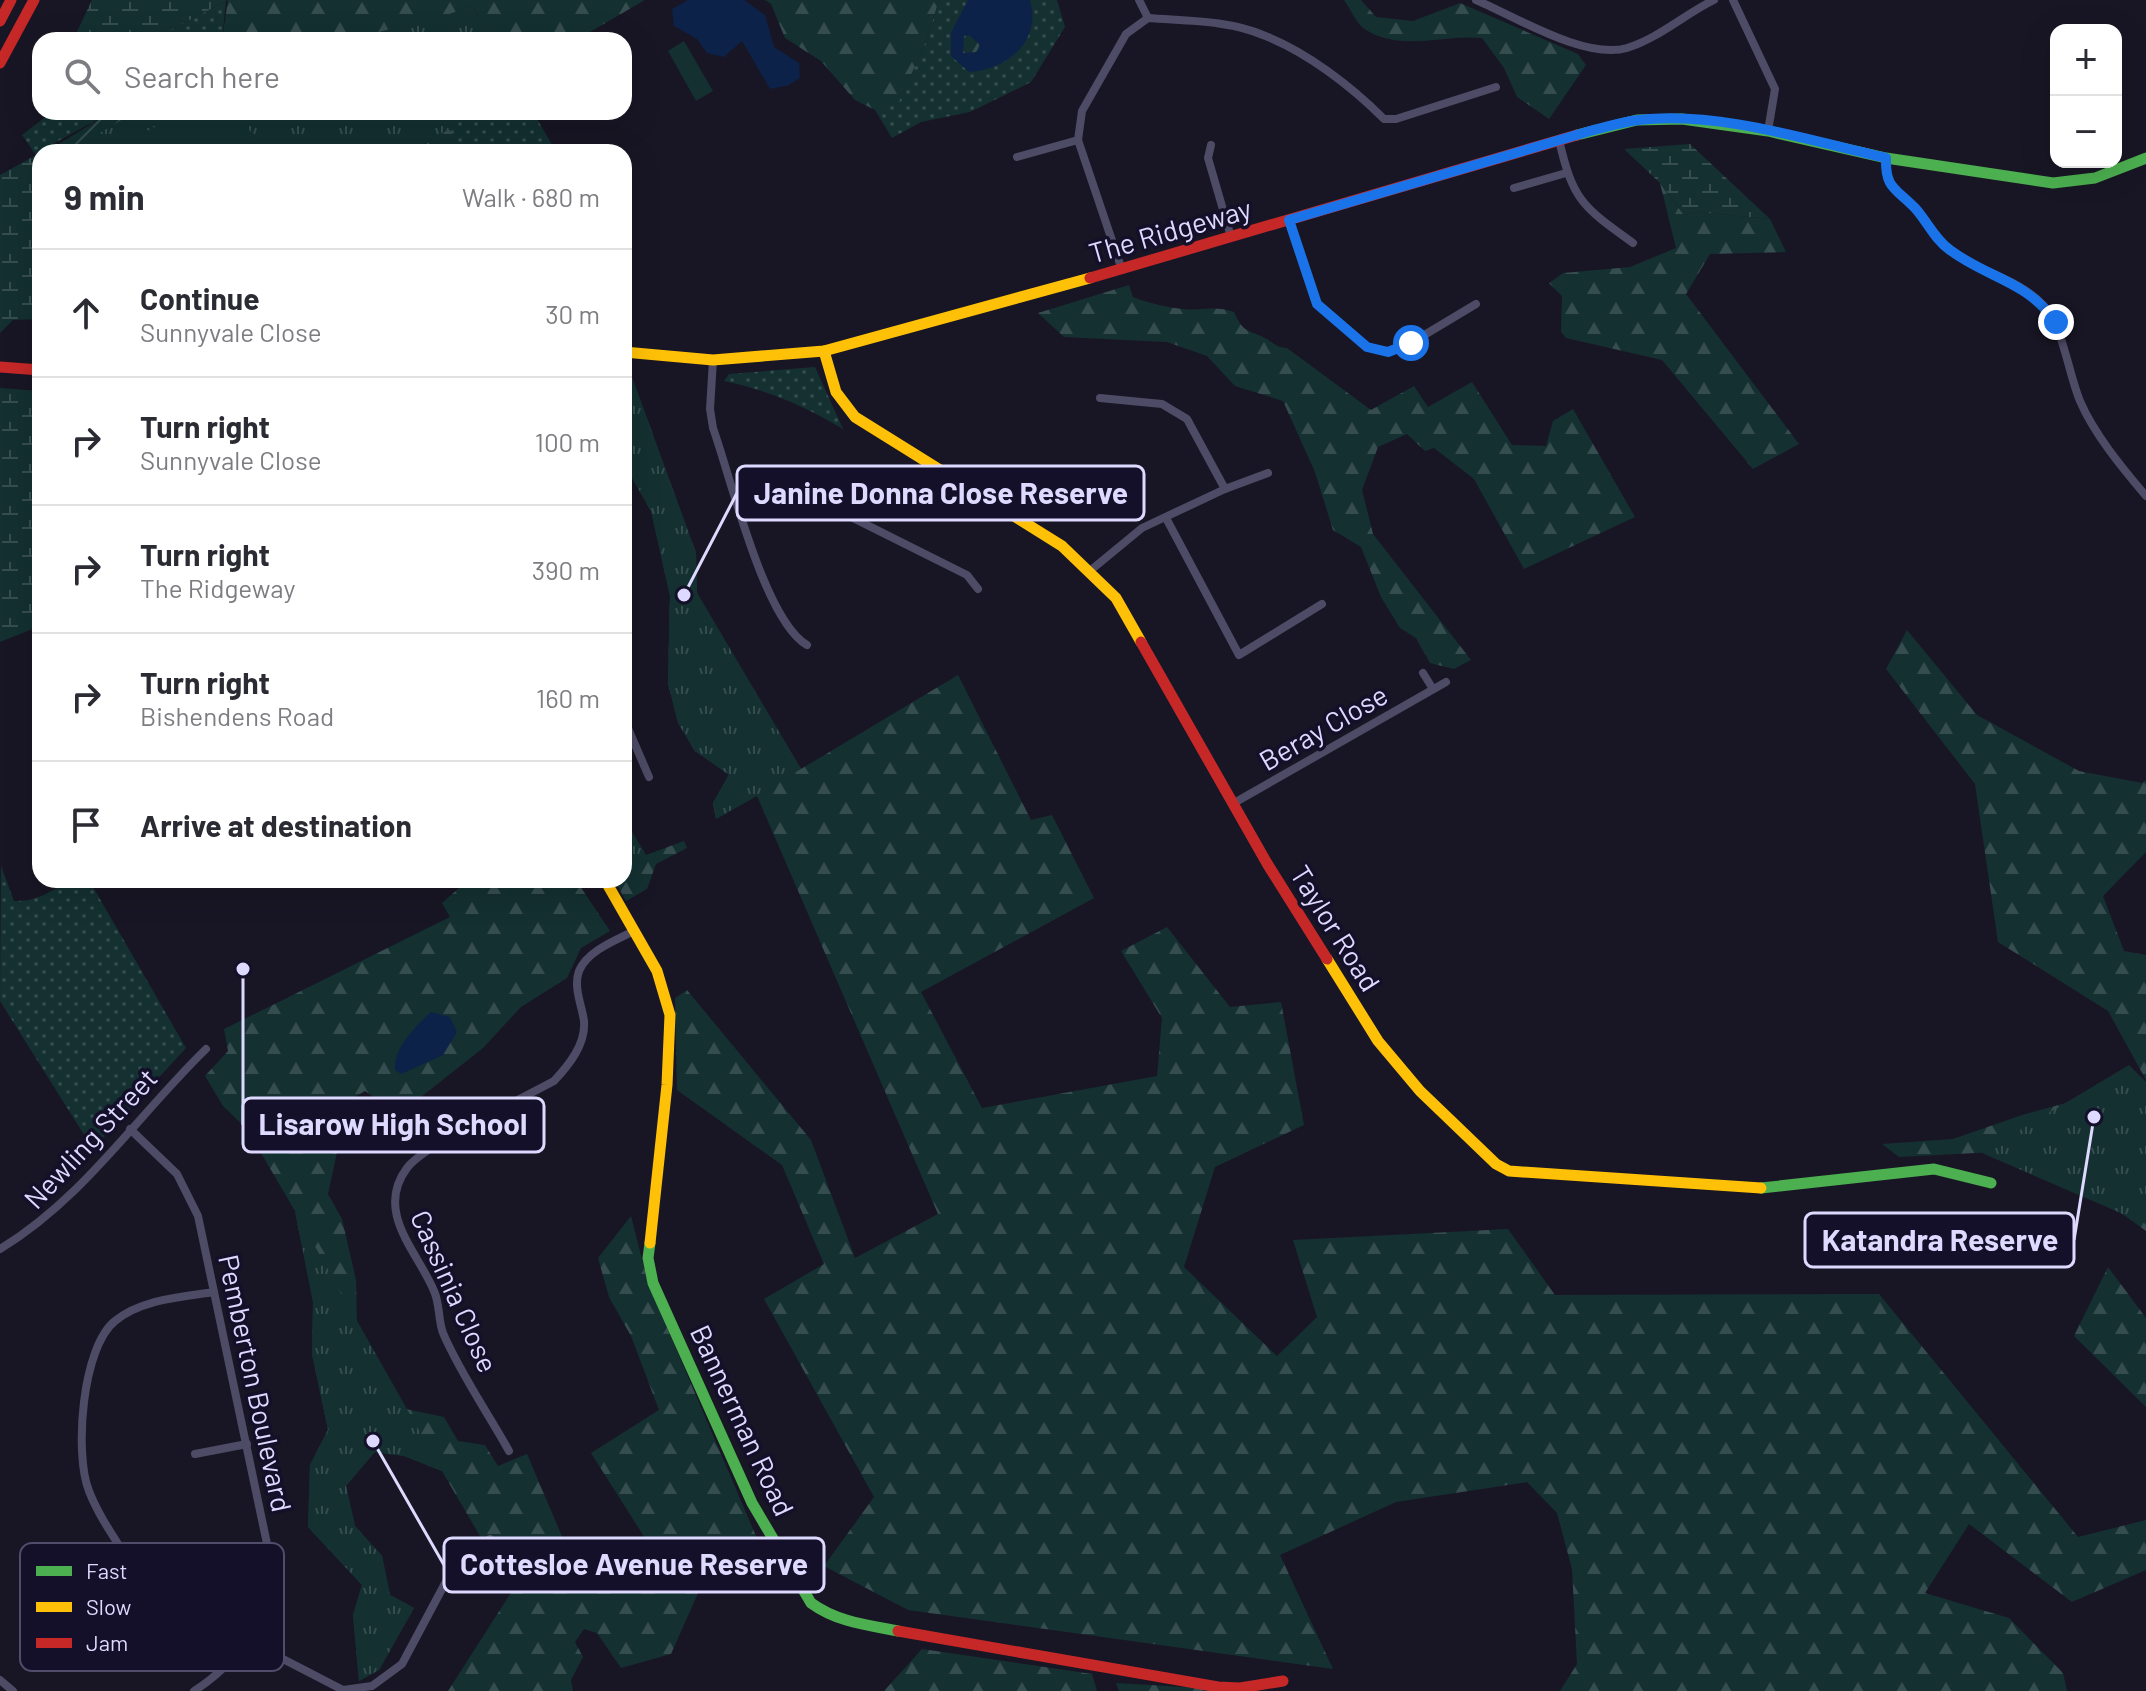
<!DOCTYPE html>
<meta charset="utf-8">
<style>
:root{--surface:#fff;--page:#f7f7f7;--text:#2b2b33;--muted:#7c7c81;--line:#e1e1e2}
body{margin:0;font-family:Barlow,sans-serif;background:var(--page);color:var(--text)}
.controls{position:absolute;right:24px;top:24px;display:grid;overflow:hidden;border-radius:16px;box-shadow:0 8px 32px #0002}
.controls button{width:72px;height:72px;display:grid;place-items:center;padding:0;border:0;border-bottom:2px solid var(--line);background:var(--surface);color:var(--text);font:40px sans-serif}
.stop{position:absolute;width:24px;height:24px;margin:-18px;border:6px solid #1a73e8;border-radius:50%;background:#fff}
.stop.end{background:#1a73e8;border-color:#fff;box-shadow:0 2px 8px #0008}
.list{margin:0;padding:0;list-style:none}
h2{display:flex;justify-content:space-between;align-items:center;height:104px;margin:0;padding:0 32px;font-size:34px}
h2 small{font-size:26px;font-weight:400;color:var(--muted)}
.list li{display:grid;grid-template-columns:52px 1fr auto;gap:24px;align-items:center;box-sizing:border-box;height:128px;padding:0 32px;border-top:2px solid var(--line)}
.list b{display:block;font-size:30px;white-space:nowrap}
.list p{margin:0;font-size:26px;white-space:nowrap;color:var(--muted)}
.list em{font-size:26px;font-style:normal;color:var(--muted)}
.icon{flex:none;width:44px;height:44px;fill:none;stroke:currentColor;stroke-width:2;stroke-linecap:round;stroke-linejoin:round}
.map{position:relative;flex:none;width:2146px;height:1691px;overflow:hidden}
.search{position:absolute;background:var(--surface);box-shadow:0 8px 32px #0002;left:32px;top:32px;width:600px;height:88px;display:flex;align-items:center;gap:20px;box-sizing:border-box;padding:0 28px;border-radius:24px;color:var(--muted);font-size:30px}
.panel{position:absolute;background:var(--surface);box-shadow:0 8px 32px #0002;left:32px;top:144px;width:600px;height:744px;border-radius:24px}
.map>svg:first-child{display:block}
.grass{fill:url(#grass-dots)}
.forest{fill:url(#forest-firs)}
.wetland{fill:url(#wetland-marsh)}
.park{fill:url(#park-tufts)}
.garden{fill:url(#garden-furrows)}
.pitch{fill:#143031}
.water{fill:#0d2249;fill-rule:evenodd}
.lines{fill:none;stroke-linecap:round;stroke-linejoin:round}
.street{stroke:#4d4b65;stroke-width:8}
.fast{stroke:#4caf50;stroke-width:11}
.slow{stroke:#ffc107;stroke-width:11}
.jam{stroke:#c62828;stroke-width:11}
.route{stroke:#1a73e8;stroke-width:10}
.labels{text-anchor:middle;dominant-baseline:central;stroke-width:7;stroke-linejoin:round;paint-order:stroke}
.street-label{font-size:28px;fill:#ded9ff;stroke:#15102a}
.key{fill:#15102a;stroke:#514c6a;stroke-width:2}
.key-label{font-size:22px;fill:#ded9ff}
.leader{fill:none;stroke:#ded9ff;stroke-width:3}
.callout-dot{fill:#ded9ff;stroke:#15102a;stroke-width:3}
.callout{fill:#15102a;stroke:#ded9ff;stroke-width:3}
.callout-label{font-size:30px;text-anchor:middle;font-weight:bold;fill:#ded9ff}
</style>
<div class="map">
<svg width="2146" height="1691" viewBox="0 0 2146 1691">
<defs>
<pattern id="grass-dots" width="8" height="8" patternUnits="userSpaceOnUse" patternTransform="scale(2)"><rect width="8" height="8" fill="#143031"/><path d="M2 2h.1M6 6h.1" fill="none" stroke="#364d50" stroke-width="1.8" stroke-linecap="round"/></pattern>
<pattern id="forest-firs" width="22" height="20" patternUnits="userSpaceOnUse" patternTransform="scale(2)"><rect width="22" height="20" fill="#143031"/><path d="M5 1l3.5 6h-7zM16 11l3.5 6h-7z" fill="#364d50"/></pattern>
<pattern id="wetland-marsh" width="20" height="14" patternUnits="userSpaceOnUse" patternTransform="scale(2)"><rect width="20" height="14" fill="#143031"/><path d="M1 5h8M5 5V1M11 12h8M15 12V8" fill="none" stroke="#364d50"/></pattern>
<pattern id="park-tufts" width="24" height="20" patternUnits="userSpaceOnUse" patternTransform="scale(2)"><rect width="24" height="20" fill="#143031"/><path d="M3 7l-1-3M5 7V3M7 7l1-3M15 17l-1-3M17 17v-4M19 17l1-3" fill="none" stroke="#364d50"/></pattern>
<pattern id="garden-furrows" width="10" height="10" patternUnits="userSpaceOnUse" patternTransform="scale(2)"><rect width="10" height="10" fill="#143031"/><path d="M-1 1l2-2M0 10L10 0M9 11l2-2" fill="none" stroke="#364d50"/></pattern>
</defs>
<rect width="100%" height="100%" fill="#181624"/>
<g class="grass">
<polygon points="939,0 1057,0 1065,27 1031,82 970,112 921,122 892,138 875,110 898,103 926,41"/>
<polygon points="226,1 222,40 151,40"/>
<polygon points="52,112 111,112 35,154 22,135"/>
<polygon points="439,112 533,112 554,148 461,152"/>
<path d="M815 367 843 429C805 406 767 390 724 381L729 374Z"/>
<path d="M1 866 14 901C48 902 56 880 89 880L186 1048 93 1149 0 1001Z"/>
</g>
<g class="forest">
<polygon points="228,0 669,0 645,0 576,40 492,40 472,6 396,34 370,33 349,40 222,40"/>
<polygon points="765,0 939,0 926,41 898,104 875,110 855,100 821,61 785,38 771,4"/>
<path d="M1344 0H1361L1376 17 1413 21 1460 3 1578 54 1586 65 1549 119 1517 97 1504 68 1482 38C1444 34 1402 52 1366 30 1357 25 1350 8 1344 0Z"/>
<circle cx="970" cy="45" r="9"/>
<polygon points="449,129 461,152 410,152"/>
<polygon points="1660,183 1684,215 1698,212 1770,219 1786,252 1710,254 1686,294 1799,444 1753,469 1662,360 1566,338 1561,332 1562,296 1549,283 1563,273 1630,267 1676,248"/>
<path d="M1129 285 1133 297C1149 303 1165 307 1183 309 1202 311 1215 305 1234 312 1243 332 1246 329 1263 337 1274 342 1274 347 1287 348L1371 410 1414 386 1428 407 1472 382 1512 445 1546 446 1553 421 1573 409 1635 517 1524 569 1474 479 1434 448 1425 451 1407 434 1378 447 1362 490 1373 534 1471 660 1454 669 1430 663 1416 638 1400 628 1381 597 1361 547 1333 530 1315 472 1283 401 1235 386 1207 356 1167 342 1064 337 1038 313Z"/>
<polygon points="624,369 629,369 696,553 697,593 801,769 958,675 1031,820 1052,815 1094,898 921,992 982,1108 1157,1076 1162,1018 1121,951 1167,927 1230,1007 1281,1002 1304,1125 1215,1167 1184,1267 1277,1356 1317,1317 1293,1240 1508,1229 1555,1295 1879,1294 2078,1537 2146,1520 2146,1570 2072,1602 1969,1524 1925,1593 2009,1618 2063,1673 2067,1691 1560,1691 1577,1664 1572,1569 1557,1513 1527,1482 1396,1502 1280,1555 1333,1669 908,1610 824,1566 874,1497 764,1299 824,1264 782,1165 677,1090 675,998 687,990 811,1140 855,1258 938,1214 757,796 716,819 713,803 729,774 695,751 678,723 668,683 670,596 651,511 624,464"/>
<polygon points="1907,630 1977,715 2079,771 2142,783 2146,780 2146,852 2103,896 2124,951 2146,955 2146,1080 2108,1011 1998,942 1975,784 1886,669"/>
<polygon points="624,828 631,830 646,855 684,841 687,848 656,864 647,889 626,901 614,880 624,880"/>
<polygon points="468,880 576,880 610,931 581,948 567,978 521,1007 483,1048 421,1097 384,1104 365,1091 348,1101 328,1194 342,1219 356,1280 357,1325 406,1409 444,1417 458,1441 485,1445 498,1466 527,1454 586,1593 629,1580 645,1538 591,1453 659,1410 631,1336 609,1297 598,1258 631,1216 648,1283 756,1536 706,1575 671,1654 621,1668 597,1633 584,1629 575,1642 583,1657 571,1680 573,1691 448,1691 512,1591 442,1471 404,1456 375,1452 346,1486 355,1526 382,1556 390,1595 414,1608 379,1670 359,1681 353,1615 362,1585 308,1527 310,1465 328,1430 312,1354 313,1302 295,1211 247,1129 223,1106 205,1076 228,1051 224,1029 450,917 442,903"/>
<polygon points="2146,1081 2146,1231 2033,1150 1899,1157 1882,1144 1953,1139 2022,1115"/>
<polygon points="2108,1267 2146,1318 2146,1407 2074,1336"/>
<polygon points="922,1649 1092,1674 1097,1691 884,1691"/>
<polygon points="1116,1683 1254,1691 1119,1691"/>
</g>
<g class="wetland">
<polygon points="92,0 228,0 151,40 73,40"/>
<polygon points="1690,144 1770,219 1698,212 1684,215 1660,183 1624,149"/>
<polygon points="45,150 40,152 40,215 35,220 40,227 40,319 13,320 0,333 0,175"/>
<polygon points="0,388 40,391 40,626 0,642"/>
</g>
<g class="park">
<polygon points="472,6 492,40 349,40 390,29 396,33"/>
<polygon points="111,112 439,112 449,129 410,152 46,152"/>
<polygon points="624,369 629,369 696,553 697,593 801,769 716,819 713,803 729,775 695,751 678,723 668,683 670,596 651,511 624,464"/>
<polygon points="624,821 648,859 624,874"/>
<polygon points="2129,1065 2146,1082 2146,1224 1982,1153"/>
<polygon points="295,1211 442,1471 404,1456 374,1452 346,1486 355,1526 382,1556 390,1595 414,1608 379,1670 359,1681 353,1615 362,1585 308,1527 310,1465 328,1430 312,1354 313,1302"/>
</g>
<polygon class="garden" points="111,112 135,112 81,144 76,152 46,152"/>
<g class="pitch">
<polygon points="684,41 713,91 696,101 668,51"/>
<path d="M180 112C225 112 240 110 265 152H130L146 132Z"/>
</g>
<g class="water">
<polygon points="688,0 744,0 765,15 774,47 799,63 800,78 789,85 770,89 742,41 724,57 707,53 697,39 674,26 672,9"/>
<path d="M968 0H1030C1042 42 1007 69 969 72L951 56V33ZM969 35 980 45 977 52 963 53 964 36Z"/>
<path d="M431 1012 450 1017 457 1032 443 1055 401 1074 395 1070C393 1048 416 1026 431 1012Z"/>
</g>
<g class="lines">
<g class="street">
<polyline points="1139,0 1148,18"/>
<path d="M1476 0C1516 17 1585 60 1627 48 1659 38 1685 14 1714 0"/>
<polyline points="1733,0 1775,89 1768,131"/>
<path d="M1559 140C1573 201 1583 207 1633 243"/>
<polyline points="1211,145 1208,158 1231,237"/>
<polyline points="1017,157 1078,140"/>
<path d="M1886 158C1885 188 1895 188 1914 207 1927 220 1935 238 1949 250 1978 273 2017 277 2043 305 2063 326 2068 372 2080 401 2094 434 2123 469 2146 496"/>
<polyline points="1514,188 1566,173"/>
<polyline points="1289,220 1317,304 1367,347 1388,352 1411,343 1476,304"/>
<path d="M1122 270 1078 140 1082 111 1126 34 1148 18C1186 21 1228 20 1263 35 1307 52 1351 86 1384 119H1396L1496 87"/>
<path d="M713 360 710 409 713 428C731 478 764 620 807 645"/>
<polyline points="1100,398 1162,404 1187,419 1225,489"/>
<polyline points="737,496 789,486 967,575 978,589"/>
<polyline points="1166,518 1239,655 1322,604"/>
<polyline points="1091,570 1142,528 1225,489 1268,473"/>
<polyline points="1423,673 1433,689"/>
<polyline points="624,719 649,777"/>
<polyline points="1234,803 1446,682"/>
<path d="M130 1129 177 1174 198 1216 270 1558C266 1617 244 1659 194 1691"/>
<path d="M0 1249C83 1199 137 1116 206 1049"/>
<path d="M509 1451C488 1413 460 1373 443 1333 438 1320 440 1304 434 1291 418 1252 374 1212 407 1168 425 1144 523 1098 554 1081 569 1065 586 1044 584 1021 582 1006 573 987 579 971 587 951 616 940 634 931"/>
<polyline points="195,1454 247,1444"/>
<path d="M138 1576C122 1548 100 1520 89 1491 74 1454 82 1347 115 1321 142 1299 182 1297 214 1292"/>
<polyline points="248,1641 343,1690 372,1686 402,1664 458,1559 490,1539"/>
<polyline points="0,1680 13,1691"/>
</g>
<g class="fast">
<polyline points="1577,135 1637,120 1682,119 1768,131 1886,158 2053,183 2095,178 2146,158"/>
<polyline points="1761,1188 1934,1169 1991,1183"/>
<path d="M650 1243 648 1258 653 1283 752 1503 811 1603C837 1622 867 1625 898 1631"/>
</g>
<g class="slow">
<polyline points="824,351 836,392 855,417 1062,546 1116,598 1141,642"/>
<polyline points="624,352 713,360 824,351 1090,278"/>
<polyline points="605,880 657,971 670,1015 667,1085 650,1243"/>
<polyline points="1327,959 1378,1041 1420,1091 1496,1164 1509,1171 1761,1188"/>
</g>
<g class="jam">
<polyline points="0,21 11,0"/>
<polyline points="0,63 34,0"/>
<polyline points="1090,278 1577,135"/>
<polyline points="0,367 40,370"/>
<polyline points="1141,642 1268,865 1327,959"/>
<polyline points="898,1631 1218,1687 1240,1688 1283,1681"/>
</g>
</g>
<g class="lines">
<path class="route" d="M1411 343 1388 352 1367 347 1317 304 1289 220 1590 131C1606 127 1622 122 1638 120 1720 111 1807 140 1886 158 1885 189 1896 188 1915 208 1927 221 1935 240 1950 250 1989 279 2024 279 2056 322"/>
</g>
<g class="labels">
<g class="street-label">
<text transform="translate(1170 230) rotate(-16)">The Ridgeway</text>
<text transform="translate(1323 727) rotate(-30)">Beray Close</text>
<text transform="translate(1336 928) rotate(58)">Taylor Road</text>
<text transform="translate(90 1138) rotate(-47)">Newling Street</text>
<text transform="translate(455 1291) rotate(66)">Cassinia Close</text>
<text transform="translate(256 1383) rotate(78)">Pemberton Boulevard</text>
<text transform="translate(743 1420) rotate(65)">Bannerman Road</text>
</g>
</g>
<rect x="20" y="1543" width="264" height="128" rx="12" class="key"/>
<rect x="36" y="1566" width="36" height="10" fill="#4caf50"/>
<rect x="36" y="1602" width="36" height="10" fill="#ffc107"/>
<rect x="36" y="1638" width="36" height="10" fill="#c62828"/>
<g class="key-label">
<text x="86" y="1579">Fast</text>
<text x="86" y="1615">Slow</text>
<text x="86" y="1651">Jam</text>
</g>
<path class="leader" d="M684 595L737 493M243 969L243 1125M2094 1117L2074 1240M373 1441L444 1565"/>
<g class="callout-dot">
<circle cx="684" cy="595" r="8"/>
<circle cx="243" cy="969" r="8"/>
<circle cx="2094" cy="1117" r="8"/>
<circle cx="373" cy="1441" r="8"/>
</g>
<g class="callout">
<rect x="737" y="466" width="407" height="54" rx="8"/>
<rect x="243" y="1098" width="301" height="54" rx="8"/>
<rect x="1805" y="1213" width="269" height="54" rx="8"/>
<rect x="444" y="1538" width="380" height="54" rx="8"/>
</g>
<g class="callout-label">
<text x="941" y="504">Janine Donna Close Reserve</text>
<text x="393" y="1135">Lisarow High School</text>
<text x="1940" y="1251">Katandra Reserve</text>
<text x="634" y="1575">Cottesloe Avenue Reserve</text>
</g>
</svg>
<div class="controls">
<button>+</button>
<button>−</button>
</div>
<div class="stop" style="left:1411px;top:343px"></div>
<div class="stop end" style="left:2056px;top:322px"></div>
<div class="search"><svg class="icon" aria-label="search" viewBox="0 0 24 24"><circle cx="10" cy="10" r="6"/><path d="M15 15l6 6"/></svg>Search here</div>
<section class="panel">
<h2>9 min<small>Walk · 680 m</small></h2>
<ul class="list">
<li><svg class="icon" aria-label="ahead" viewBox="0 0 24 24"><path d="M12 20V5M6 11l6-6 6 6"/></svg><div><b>Continue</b><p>Sunnyvale Close</p></div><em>30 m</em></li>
<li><svg class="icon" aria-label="right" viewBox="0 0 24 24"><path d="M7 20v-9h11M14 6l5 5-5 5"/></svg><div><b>Turn right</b><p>Sunnyvale Close</p></div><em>100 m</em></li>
<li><svg class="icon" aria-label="right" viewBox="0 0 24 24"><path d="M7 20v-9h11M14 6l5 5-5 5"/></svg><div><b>Turn right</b><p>The Ridgeway</p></div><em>390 m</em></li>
<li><svg class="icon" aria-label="right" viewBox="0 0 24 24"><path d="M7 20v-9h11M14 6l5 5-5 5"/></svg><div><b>Turn right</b><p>Bishendens Road</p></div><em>160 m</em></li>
<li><svg class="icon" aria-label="arrive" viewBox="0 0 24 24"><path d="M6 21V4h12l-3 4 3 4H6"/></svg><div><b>Arrive at destination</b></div></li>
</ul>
</section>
</div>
